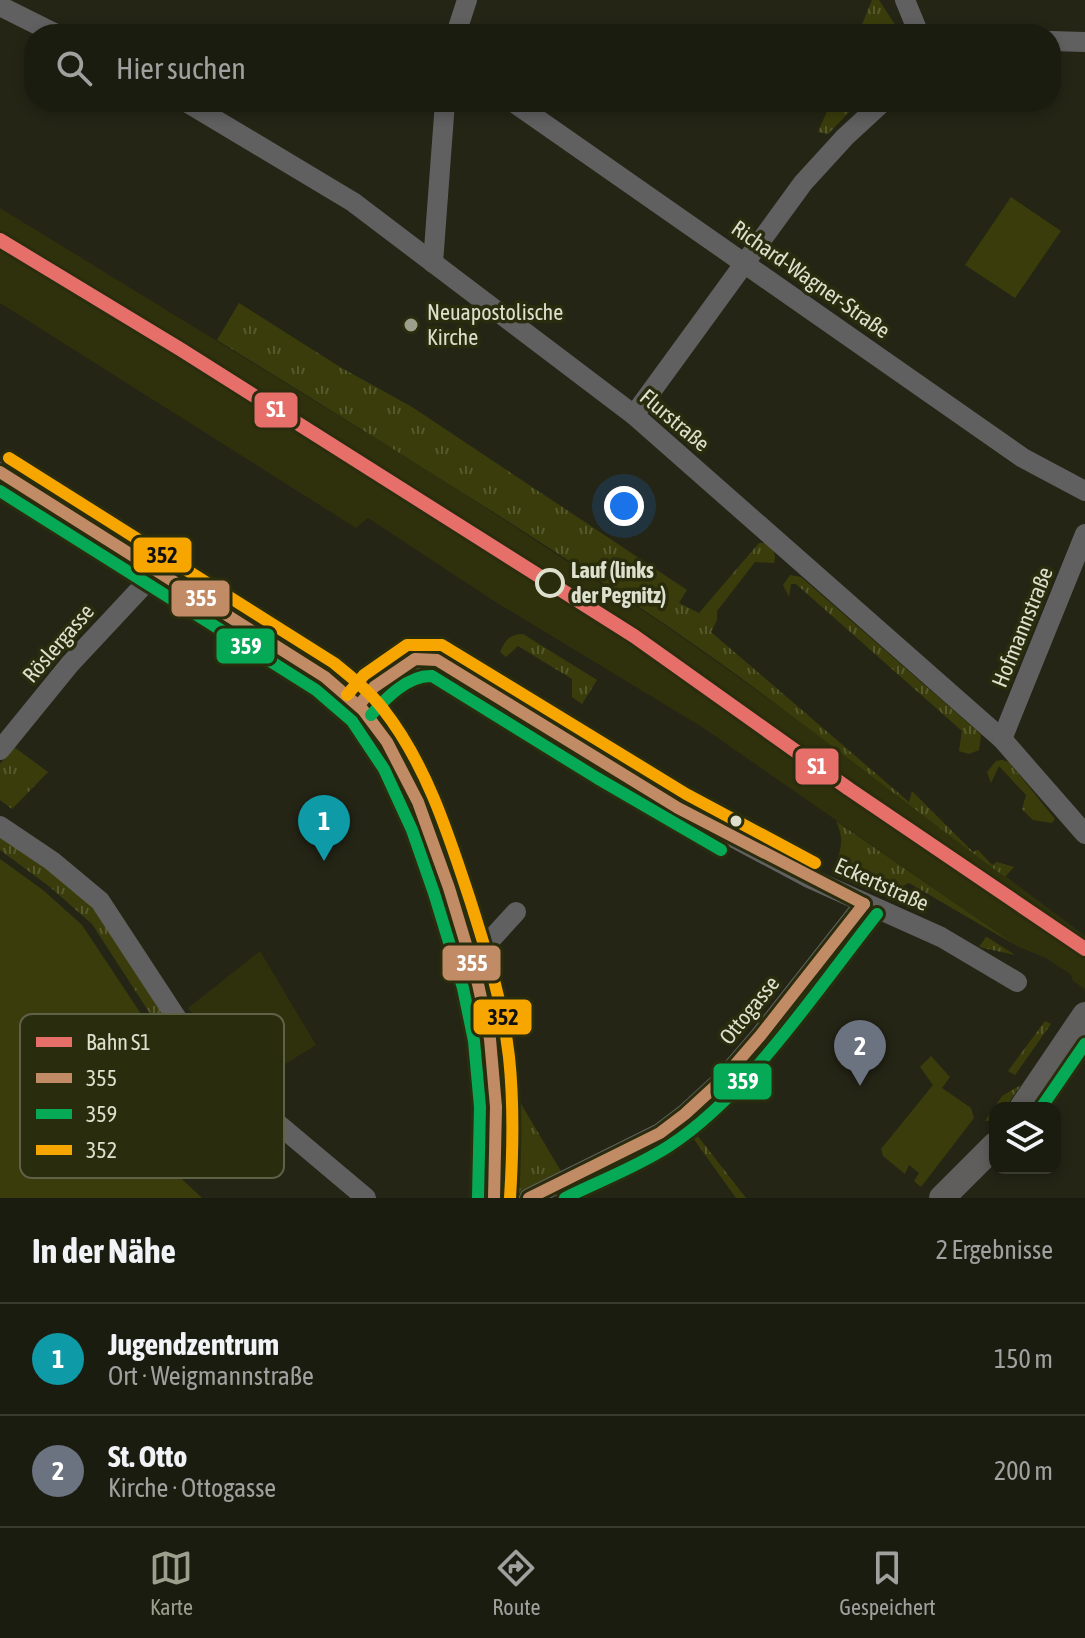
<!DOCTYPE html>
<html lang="de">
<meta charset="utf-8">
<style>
:root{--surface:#1b1c10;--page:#242519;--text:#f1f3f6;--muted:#a0a19f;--line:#393a30;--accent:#9d9f8d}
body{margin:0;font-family:"Asap Condensed",sans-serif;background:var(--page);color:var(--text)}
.controls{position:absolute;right:24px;bottom:24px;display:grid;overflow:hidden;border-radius:16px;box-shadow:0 4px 12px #0003}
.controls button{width:72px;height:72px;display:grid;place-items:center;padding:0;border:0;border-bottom:2px solid var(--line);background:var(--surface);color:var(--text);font:40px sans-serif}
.you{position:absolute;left:624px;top:506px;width:28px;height:28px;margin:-20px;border:6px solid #fff;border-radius:50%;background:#1a73e8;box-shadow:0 0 0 12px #1a73e833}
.badge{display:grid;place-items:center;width:52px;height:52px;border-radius:50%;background:var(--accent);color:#fff;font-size:26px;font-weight:700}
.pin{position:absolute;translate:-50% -66px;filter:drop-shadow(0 2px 4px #0008)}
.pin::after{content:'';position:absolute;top:42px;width:28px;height:24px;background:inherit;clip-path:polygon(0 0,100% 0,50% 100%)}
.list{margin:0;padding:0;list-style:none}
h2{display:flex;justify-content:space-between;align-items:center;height:104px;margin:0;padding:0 32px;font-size:34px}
h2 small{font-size:26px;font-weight:400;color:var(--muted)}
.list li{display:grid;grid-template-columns:52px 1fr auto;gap:24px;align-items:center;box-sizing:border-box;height:112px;padding:0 32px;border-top:2px solid var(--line)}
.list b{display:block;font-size:30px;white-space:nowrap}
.list p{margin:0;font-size:26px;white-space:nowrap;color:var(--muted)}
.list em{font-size:26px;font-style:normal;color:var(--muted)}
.icon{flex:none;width:44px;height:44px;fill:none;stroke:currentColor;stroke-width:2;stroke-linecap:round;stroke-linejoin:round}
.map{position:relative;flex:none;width:1085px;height:1198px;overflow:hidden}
.search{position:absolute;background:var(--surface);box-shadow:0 4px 12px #0003;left:24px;right:24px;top:24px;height:88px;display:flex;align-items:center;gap:20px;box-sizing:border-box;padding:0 28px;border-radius:32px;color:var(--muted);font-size:30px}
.sheet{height:328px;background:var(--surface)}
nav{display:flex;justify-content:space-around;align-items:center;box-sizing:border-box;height:112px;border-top:2px solid var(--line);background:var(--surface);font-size:22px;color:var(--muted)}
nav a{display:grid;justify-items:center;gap:4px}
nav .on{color:var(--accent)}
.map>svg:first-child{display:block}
.built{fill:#2f310d}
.grass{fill:url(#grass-tufts)}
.green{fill:#3a3d0b}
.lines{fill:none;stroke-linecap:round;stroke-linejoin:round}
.minor{stroke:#606061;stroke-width:20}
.major{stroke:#5f5e5c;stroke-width:26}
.bus-1-casing{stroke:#2a2c0e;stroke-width:18}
.bus-2-casing{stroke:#2a2c0e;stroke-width:18}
.bus-3-casing{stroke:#2a2c0e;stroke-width:18}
.bus-1{stroke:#c18c65;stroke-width:12}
.bus-2{stroke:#06aa56;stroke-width:12}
.bus-3{stroke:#f7a600;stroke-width:12}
.rail-1-casing{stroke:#2a2c0e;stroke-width:20}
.rail-1{stroke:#e67069;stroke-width:14}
.poi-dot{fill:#9d9f8d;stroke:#2a2c0e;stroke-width:3}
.stop-dot{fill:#2a2c0e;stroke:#dee0ce;stroke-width:4}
.bus-dot{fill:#dee0ce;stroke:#2a2c0e;stroke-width:3}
.labels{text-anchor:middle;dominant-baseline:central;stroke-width:7;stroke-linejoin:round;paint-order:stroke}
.street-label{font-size:22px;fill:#dee0ce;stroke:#2a2c0e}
.poi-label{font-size:22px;fill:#dee0ce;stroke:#2a2c0e;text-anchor:start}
.stop-label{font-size:22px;font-weight:bold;fill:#dee0ce;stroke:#2a2c0e;text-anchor:start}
.key{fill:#2a2c0e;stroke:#606248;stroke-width:2}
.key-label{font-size:22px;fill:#dee0ce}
.line-badge{stroke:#2a2c0e;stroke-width:3}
.badge-label{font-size:22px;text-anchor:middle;font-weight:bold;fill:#fff}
.pale-badge-label{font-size:22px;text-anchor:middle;font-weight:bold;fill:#111}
</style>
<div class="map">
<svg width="1085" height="1198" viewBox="0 0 1085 1198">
<defs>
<pattern id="grass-tufts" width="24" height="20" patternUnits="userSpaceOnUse" patternTransform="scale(2)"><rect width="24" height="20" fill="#3a3d0b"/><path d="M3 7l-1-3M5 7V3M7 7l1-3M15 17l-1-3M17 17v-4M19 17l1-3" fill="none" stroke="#56592d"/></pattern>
</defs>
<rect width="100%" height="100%" fill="#242515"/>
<g class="built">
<polygon points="0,208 437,476 669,628 804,724 1085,936 1085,989 1073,981 1070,974 1046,958 1017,946 702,727 494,601 368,518 356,528 0,303"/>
<polygon points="260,951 316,1045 250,1086 188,1008"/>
</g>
<g class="grass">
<polygon points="872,0 879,0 901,34 858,34"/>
<polygon points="831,102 859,102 828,134 818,132"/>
<path d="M239 303 340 367 412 407 687 590 679 603 699 613 759 543H766C773 549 777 553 774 563L755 562 717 611V620L711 632 909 802 912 791 973 852 978 850 992 865 997 862 1014 867 1005 877C893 794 784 706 669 627 521 527 369 434 217 340Z"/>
<polygon points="790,575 801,577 976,730 981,735 979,750 969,754 959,751 962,731 796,584 791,584 789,597 783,585"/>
<path d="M523 634 597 680 582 704 572 697V679L518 646 506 657 500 652C506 639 509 635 523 634Z"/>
<polygon points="14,747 48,772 12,809 0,800 0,764"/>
<polygon points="1002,760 1009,762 1055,819 1052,823 1033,820 1022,809 1026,795 999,766 991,783 987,772 996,761"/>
<path d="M836 821 1017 946 909 883 891 892 841 872 835 865C842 848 844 838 836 821Z"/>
<path d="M0 836C34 858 69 881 96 911L184 1047 164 1035 92 924 50 887 0 850Z"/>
<polygon points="986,937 987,937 1015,955 979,947"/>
<polygon points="1045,1021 1051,1024 1015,1075 1008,1071"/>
<polygon points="1021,1085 1005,1108 995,1108 995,1120 985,1121 1002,1096"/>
<polygon points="514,1092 562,1173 510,1198"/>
<polygon points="686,1121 746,1198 736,1198 683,1124"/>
</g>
<g class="green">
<polygon points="1011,197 1061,231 1015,298 965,265"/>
<polygon points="0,859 43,890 82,925 161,1044 79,1082 202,1198 0,1198"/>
<polygon points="931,1056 950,1077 942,1088 971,1108 974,1118 921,1187 914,1181 919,1173 909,1165 905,1174 883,1156 881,1149 933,1085 920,1067"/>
</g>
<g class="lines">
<g class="minor">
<polyline points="905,0 919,34"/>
<polyline points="0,6 56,34"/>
<polyline points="456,34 467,0"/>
<polyline points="1051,41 1085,42"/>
<polyline points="186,102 353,202 634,415 1002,739 1085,834"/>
<polyline points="513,102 1023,458 1085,491"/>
<polyline points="433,263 445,102"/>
<polyline points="634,415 803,183 845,137 883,102"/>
<path d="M0 472 325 677C343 691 361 704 374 723 409 771 431 832 449 888 462 930 477 973 486 1016 499 1076 498 1138 494 1198"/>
<polyline points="359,705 374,687 415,659 437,660 702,821 807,877 941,937 1017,982"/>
<polyline points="1002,739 1085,534"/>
<polyline points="0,750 70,664 156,572"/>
<polyline points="0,826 52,861 100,901 193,1043 221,1076 366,1198"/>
<polyline points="471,956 484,947 516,912"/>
<polyline points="529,1198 660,1133 685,1114 722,1080 760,1036 864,904"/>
</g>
<g class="major">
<polyline points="1022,1108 1085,1015"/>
<polyline points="942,1198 995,1145"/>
</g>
<g class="bus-1-casing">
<g id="bus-1">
<polyline points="0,472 325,677 363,710 387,742 418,802 449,888 478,984 490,1039 496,1107 494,1198"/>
<polyline points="359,705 374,687 415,659 437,660 678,808 864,904"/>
<polyline points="529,1198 660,1133 685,1114 722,1080 760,1036 864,904"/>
</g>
</g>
<g class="bus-2-casing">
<g id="bus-2">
<polyline points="0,491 316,690 352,721 384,769 412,830 434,893 463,988 474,1041 480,1107 478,1197"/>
<path d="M371 715C386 698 408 675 432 676L597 778 721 850"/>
<polyline points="1041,1108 1085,1044"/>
<path d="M565 1198C599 1181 637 1167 669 1146 747 1096 819 987 877 914"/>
</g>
</g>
<g class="bus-3-casing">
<g id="bus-3">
<path d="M9 458 334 663C351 677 369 691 383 709 427 765 449 836 471 903 487 954 503 1004 509 1057 514 1104 513 1151 510 1198"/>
<polyline points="347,695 364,675 407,645 442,645 686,794 815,863"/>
</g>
</g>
<use href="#bus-1" class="bus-1"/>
<use href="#bus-2" class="bus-2"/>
<use href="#bus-3" class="bus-3"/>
<g class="rail-1-casing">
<polyline id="rail-1" points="0,240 180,349 634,636 849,789 1085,949"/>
</g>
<use href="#rail-1" class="rail-1"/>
</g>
<circle class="poi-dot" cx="411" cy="325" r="8"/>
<circle class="stop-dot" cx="550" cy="583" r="13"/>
<circle class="bus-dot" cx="736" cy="821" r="7"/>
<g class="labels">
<g class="street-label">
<text transform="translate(811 279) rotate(35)">Richard-Wagner-Straße</text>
<text transform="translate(675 420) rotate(40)">Flurstraße</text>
<text transform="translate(1022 627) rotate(-68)">Hofmannstraße</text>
<text transform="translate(58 643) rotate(-49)">Röslergasse</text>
<text transform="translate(882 884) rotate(24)">Eckertstraße</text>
<text transform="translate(749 1010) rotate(-51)">Ottogasse</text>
</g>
<g class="poi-label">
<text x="427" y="312">Neuapostolische<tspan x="427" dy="25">Kirche</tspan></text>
</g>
<g class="stop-label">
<text x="571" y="570">Lauf (links<tspan x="571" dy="25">der Pegnitz)</tspan></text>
</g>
</g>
<rect x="20" y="1014" width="264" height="164" rx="12" class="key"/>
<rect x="36" y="1037" width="36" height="10" fill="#e67069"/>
<rect x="36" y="1073" width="36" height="10" fill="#c18c65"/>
<rect x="36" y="1109" width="36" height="10" fill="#06aa56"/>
<rect x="36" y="1145" width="36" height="10" fill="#f7a600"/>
<g class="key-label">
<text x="86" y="1050">Bahn S1</text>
<text x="86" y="1086">355</text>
<text x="86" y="1122">359</text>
<text x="86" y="1158">352</text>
</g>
<g class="line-badge">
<rect x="253" y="391" width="46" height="38" rx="8" fill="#e67069"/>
<rect x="132" y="536" width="61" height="38" rx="8" fill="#f7a600"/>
<rect x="170" y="579" width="61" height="39" rx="8" fill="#c18c65"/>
<rect x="215" y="627" width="61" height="38" rx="8" fill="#06aa56"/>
<rect x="794" y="747" width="46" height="39" rx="8" fill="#e67069"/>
<rect x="441" y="944" width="61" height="38" rx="8" fill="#c18c65"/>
<rect x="472" y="998" width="61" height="38" rx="8" fill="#f7a600"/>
<rect x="712" y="1062" width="61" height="39" rx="8" fill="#06aa56"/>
</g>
<g class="badge-label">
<text x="276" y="417">S1</text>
<text x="201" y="606">355</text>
<text x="246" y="654">359</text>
<text x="817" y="774">S1</text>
<text x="472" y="971">355</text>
<text x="743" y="1089">359</text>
</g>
<g class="pale-badge-label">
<text x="162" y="563">352</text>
<text x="503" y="1025">352</text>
</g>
</svg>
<div class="controls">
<button><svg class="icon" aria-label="layers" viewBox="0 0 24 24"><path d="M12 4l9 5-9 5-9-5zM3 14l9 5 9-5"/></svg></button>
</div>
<div class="you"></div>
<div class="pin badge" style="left:324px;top:861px;background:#0f9aa8">1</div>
<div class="pin badge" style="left:860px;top:1086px;background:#6b7280">2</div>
<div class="search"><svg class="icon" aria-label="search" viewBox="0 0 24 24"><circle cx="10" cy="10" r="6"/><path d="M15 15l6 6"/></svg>Hier suchen</div>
</div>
<section class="sheet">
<h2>In der Nähe<small>2 Ergebnisse</small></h2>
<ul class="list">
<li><span class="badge" style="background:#0f9aa8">1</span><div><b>Jugendzentrum</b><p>Ort · Weigmannstraße</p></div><em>150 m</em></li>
<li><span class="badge" style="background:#6b7280">2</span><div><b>St. Otto</b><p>Kirche · Ottogasse</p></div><em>200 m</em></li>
</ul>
</section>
<nav>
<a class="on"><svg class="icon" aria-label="map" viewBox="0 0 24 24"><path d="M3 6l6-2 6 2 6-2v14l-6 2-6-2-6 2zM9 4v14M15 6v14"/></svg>Karte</a>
<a><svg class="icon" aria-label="directions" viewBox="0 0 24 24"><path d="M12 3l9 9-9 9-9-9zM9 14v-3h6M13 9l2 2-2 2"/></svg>Route</a>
<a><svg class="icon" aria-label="saved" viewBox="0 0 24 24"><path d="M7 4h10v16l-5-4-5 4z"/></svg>Gespeichert</a>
</nav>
